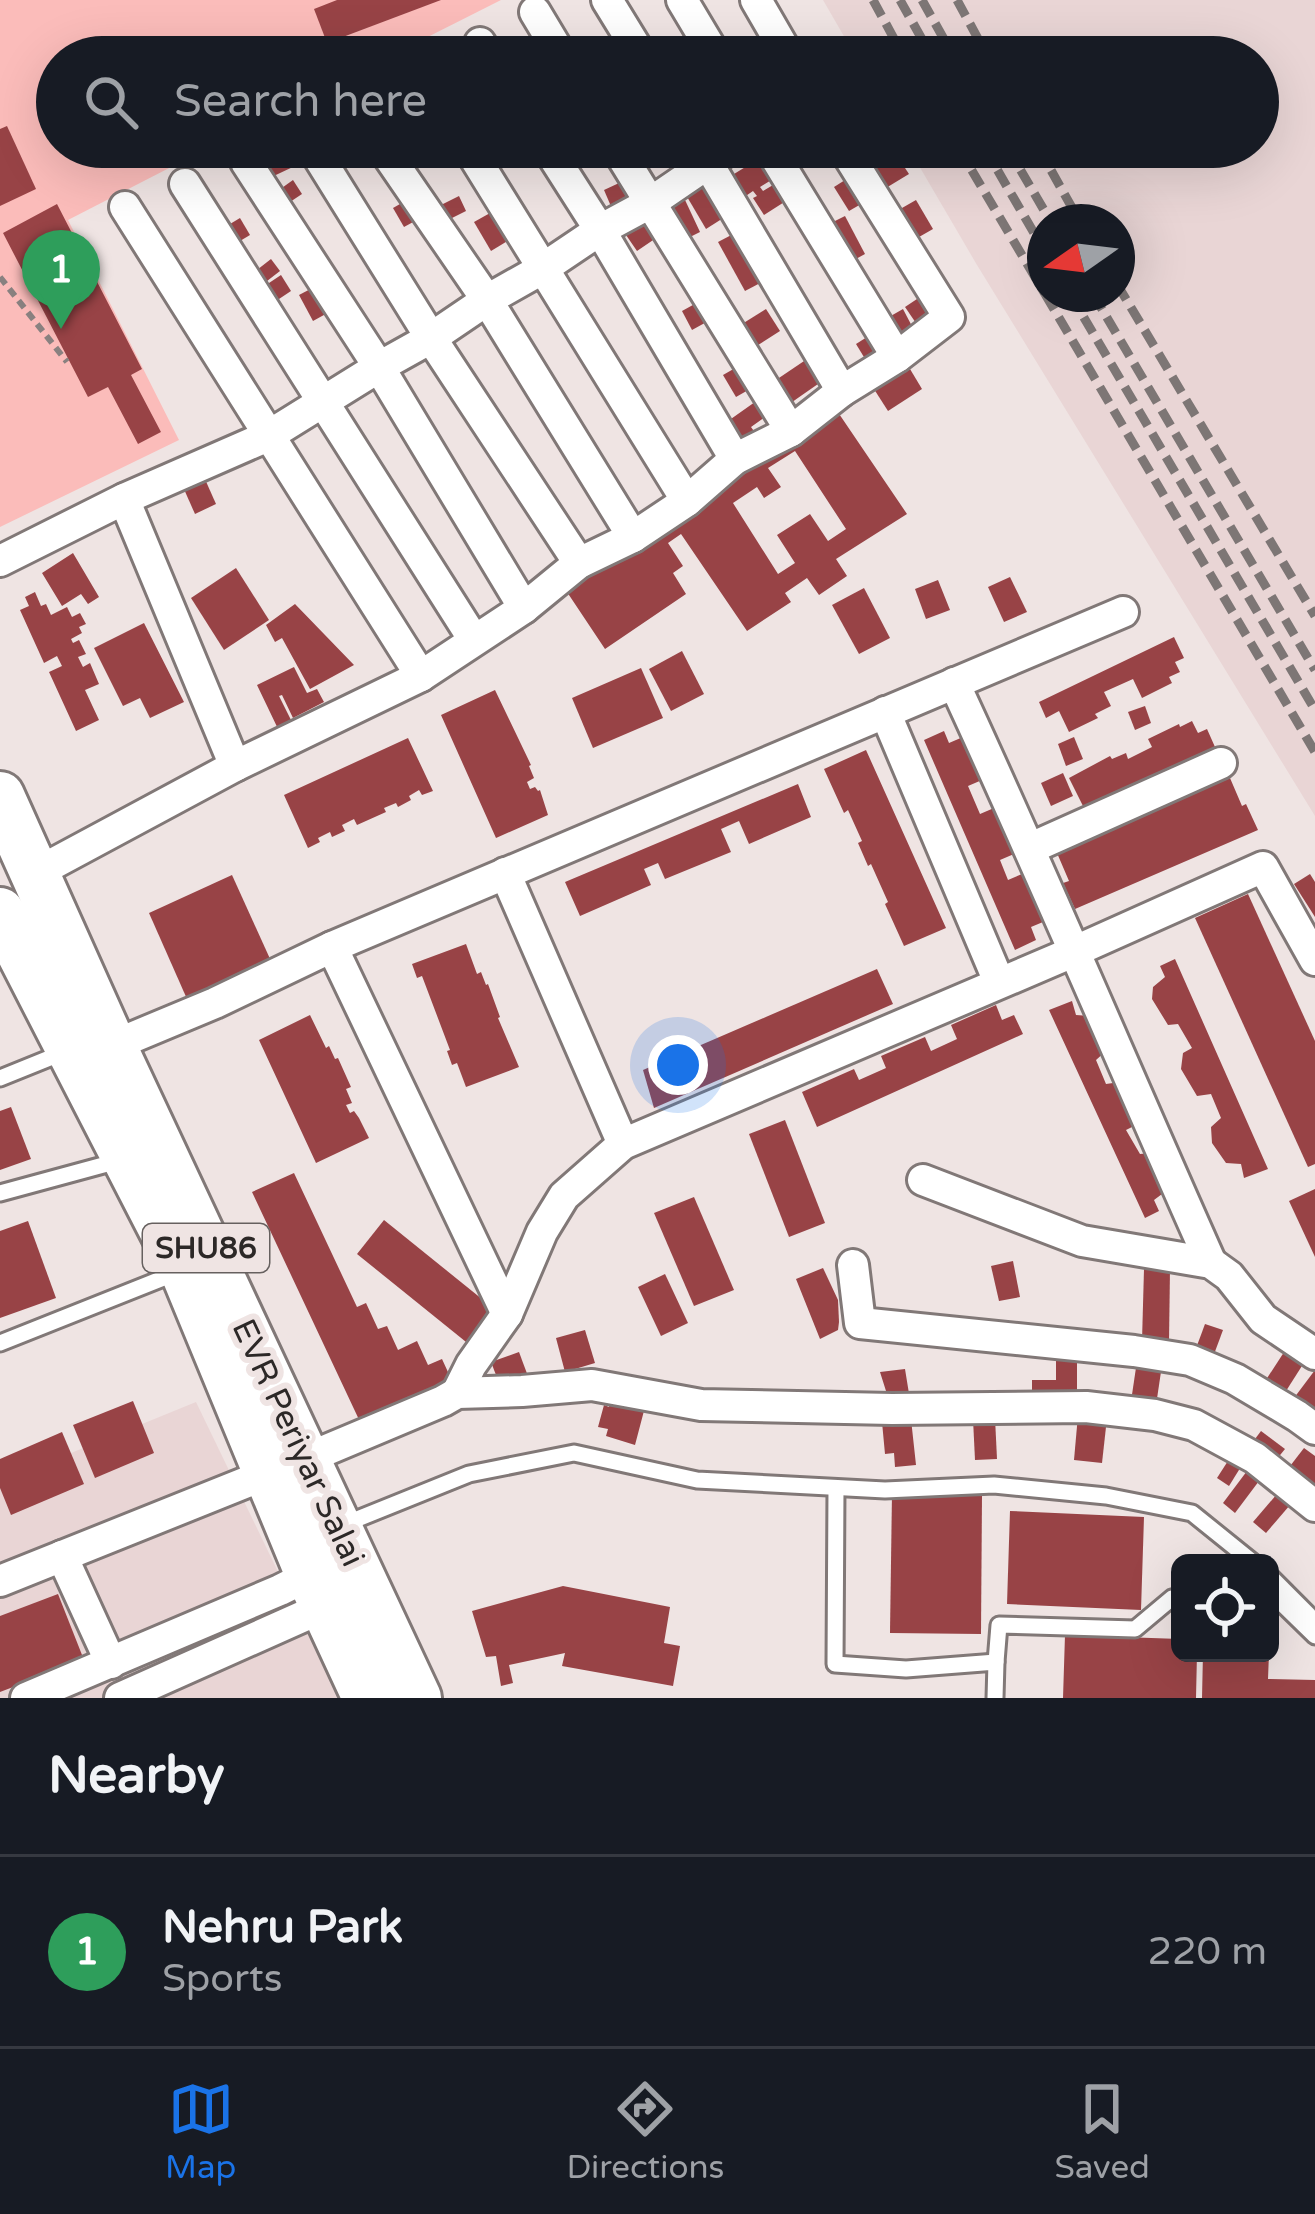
<!DOCTYPE html>
<style>
:root{--surface:#171b24;--page:#242831;--text:#f1f3f6;--muted:#9ea1a6;--line:#363941;--accent:#1a73e8}
body{margin:0;font-family:"Varela Round",sans-serif;background:var(--page);color:var(--text)}
.controls{position:absolute;right:36px;bottom:36px;display:grid;overflow:hidden;border-radius:18px;box-shadow:0 12px 48px #0002}
.controls button{width:108px;height:108px;display:grid;place-items:center;padding:0;border:0;border-bottom:3px solid var(--line);background:var(--surface);color:var(--text);font:60px sans-serif}
.compass{position:absolute;left:1027px;top:204px;width:108px;height:108px;border-radius:50%;background:var(--surface);box-shadow:0 12px 48px #0002;rotate:256deg}
.you{position:absolute;left:678px;top:1065px;width:42px;height:42px;margin:-30px;border:9px solid #fff;border-radius:50%;background:#1a73e8;box-shadow:0 0 0 18px #1a73e833}
.badge{display:grid;place-items:center;width:78px;height:78px;border-radius:50%;background:var(--accent);color:#fff;font-size:39px;font-weight:700}
.pin{position:absolute;translate:-50% -99px;filter:drop-shadow(0 3px 6px #0008)}
.pin::after{content:'';position:absolute;top:63px;width:42px;height:36px;background:inherit;clip-path:polygon(0 0,100% 0,50% 100%)}
.list{margin:0;padding:0;list-style:none}
h2{display:flex;justify-content:space-between;align-items:center;height:156px;margin:0;padding:0 48px;font-size:51px}
h2 small{font-size:39px;font-weight:400;color:var(--muted)}
.list li{display:grid;grid-template-columns:78px 1fr auto;gap:36px;align-items:center;box-sizing:border-box;height:192px;padding:0 48px;border-top:3px solid var(--line)}
.list b{display:block;font-size:45px;white-space:nowrap}
.list p{margin:0;font-size:39px;white-space:nowrap;color:var(--muted)}
.list em{font-size:39px;font-style:normal;color:var(--muted)}
.icon{flex:none;width:66px;height:66px;fill:none;stroke:currentColor;stroke-width:2;stroke-linecap:round;stroke-linejoin:round}
.map{position:relative;flex:none;width:1315px;height:1698px;overflow:hidden}
.search{position:absolute;background:var(--surface);box-shadow:0 12px 48px #0002;left:36px;right:36px;top:36px;height:132px;display:flex;align-items:center;gap:30px;box-sizing:border-box;padding:0 42px;border-radius:66px;color:var(--muted);font-size:45px}
.sheet{height:348px;background:var(--surface)}
nav{display:flex;justify-content:space-around;align-items:center;box-sizing:border-box;height:168px;border-top:3px solid var(--line);background:var(--surface);font-size:33px;color:var(--muted)}
nav a{display:grid;justify-items:center;gap:6px}
nav .on{color:var(--accent)}
.map>svg:first-child{display:block}
.built{fill:#e9d5d5;fill-rule:evenodd}
.green{fill:#fbbcba}
.building{fill:#984346;fill-rule:evenodd}
.lines{fill:none;stroke-linecap:round;stroke-linejoin:round}
.lane-casing{stroke:#817877;stroke-width:21}
.street-casing{stroke:#817877;stroke-width:36}
.primary-casing{stroke:#817877;stroke-width:54}
.path{stroke:#898180;stroke-width:6;stroke-dasharray:9 6;stroke-linecap:butt}
.lane{stroke:#fff;stroke-width:15}
.street{stroke:#fff;stroke-width:30}
.primary{stroke:#fff;stroke-width:48}
.rail{stroke:#7d7675;stroke-width:9;stroke-dasharray:18 9;stroke-linecap:butt}
.labels{text-anchor:middle;dominant-baseline:central;stroke-width:12;stroke-linejoin:round;paint-order:stroke}
.shield{fill:#efe4e3;stroke:#66605f;stroke-width:3}
.shield-label{font-size:30px;font-weight:bold;fill:#2c2827}
.street-label{font-size:33px;fill:#2c2827;stroke:#efe4e3}
</style>
<div class="map">
<svg width="1315" height="1698" viewBox="0 0 1315 1698">
<rect width="100%" height="100%" fill="#efe4e3"/>
<g class="built">
<path d="M823 0H1315V816L977 265 908 147H1258V57H856ZM1117 222V294H1045V222Z"/>
<polygon points="196,1402 339,1698 0,1698 0,1482"/>
</g>
<polygon class="green" points="0,0 501,0 388,57 57,57 57,147 210,147 68,220 179,440 0,527"/>
<g class="building">
<polygon points="337,0 441,0 327,43 314,9"/>
<polygon points="7,126 36,189 0,206 0,129"/>
<polygon points="282,147 286,147 295,166 263,181 254,160"/>
<polygon points="888,147 891,147 909,174 876,194 858,165"/>
<polygon points="760,158 773,179 760,187 763,191 778,182 789,199 764,215 753,198 757,196 753,191 734,204 721,182"/>
<polygon points="853,175 868,200 849,211 834,187"/>
<polygon points="632,177 642,197 613,211 604,190"/>
<polygon points="293,180 302,194 281,208 272,195"/>
<polygon points="709,182 728,215 706,229 686,195"/>
<polygon points="414,196 426,215 404,227 393,208"/>
<polygon points="459,196 466,211 440,224 433,209"/>
<polygon points="685,200 700,232 684,240 661,212"/>
<polygon points="916,200 933,229 912,241 895,212"/>
<polygon points="57,204 142,369 131,375 161,432 138,444 108,387 88,397 3,233"/>
<polygon points="499,208 516,236 491,251 474,222"/>
<polygon points="845,216 865,254 843,266 823,227"/>
<polygon points="240,218 250,235 230,247 220,230"/>
<polygon points="650,218 662,234 637,251 626,235"/>
<polygon points="739,231 766,280 745,291 718,242"/>
<polygon points="271,259 280,271 258,288 249,276"/>
<polygon points="281,275 291,291 267,307 257,291"/>
<polygon points="318,285 333,310 313,321 299,295"/>
<polygon points="929,291 944,313 920,329 905,307"/>
<polygon points="702,300 712,319 692,330 682,311"/>
<polygon points="766,309 780,331 749,351 734,329"/>
<polygon points="903,309 915,332 894,343 882,321"/>
<polygon points="875,332 889,355 870,367 856,344"/>
<polygon points="813,355 828,377 785,407 770,384"/>
<polygon points="744,363 757,385 736,397 723,375"/>
<polygon points="907,364 922,389 888,411 872,386"/>
<polygon points="762,397 772,412 751,427 761,441 741,455 721,426"/>
<path d="M831 402 907 514 836 559 847 576 819 595 807 578 785 593 791 602 747 631 681 534 668 543 683 566 673 573 686 594 605 649 565 589ZM795 451 846 529 828 541 810 514 777 535 795 563 778 574 733 503 757 487 764 498 781 487 768 468Z"/>
<polygon points="200,468 216,504 195,514 179,478"/>
<polygon points="73,553 99,597 88,604 81,594 62,606 42,573"/>
<polygon points="236,568 269,620 224,650 191,598"/>
<polygon points="1010,577 1027,612 1004,622 988,587"/>
<polygon points="938,580 950,610 926,619 915,589"/>
<polygon points="864,588 890,638 859,654 832,605"/>
<polygon points="35,592 41,606 46,604 51,615 67,607 72,617 80,613 86,624 79,627 82,633 71,639 73,643 79,640 86,654 78,657 83,667 90,663 99,684 85,690 99,720 76,731 49,672 62,666 57,656 44,663 20,610 29,606 25,597"/>
<polygon points="295,604 354,665 310,689 282,638 275,642 266,625"/>
<polygon points="144,623 184,702 150,718 140,698 123,706 94,648"/>
<polygon points="1174,637 1184,658 1175,662 1180,672 1169,677 1172,683 1142,698 1133,679 1104,692 1111,706 1095,714 1098,718 1069,732 1059,711 1046,718 1039,702"/>
<polygon points="682,651 704,694 671,711 649,669"/>
<polygon points="294,667 307,693 317,689 324,702 293,718 282,695 279,696 294,726 280,733 257,685"/>
<polygon points="641,668 663,718 593,748 572,698"/>
<polygon points="495,690 531,765 529,766 534,778 527,782 530,789 535,787 538,791 540,790 548,815 496,838 441,715"/>
<polygon points="1145,706 1151,723 1135,730 1128,712"/>
<polygon points="1192,721 1198,733 1207,729 1215,747 1084,808 1069,778 1110,756 1112,759 1126,753 1128,759 1152,747 1148,739 1179,724 1180,727"/>
<polygon points="944,731 949,743 963,737 982,780 968,786 980,814 994,808 1014,854 1000,860 1008,880 1022,874 1043,922 1031,927 1036,940 1015,950 924,740"/>
<polygon points="1074,737 1083,759 1066,766 1058,744"/>
<polygon points="408,738 433,791 422,795 419,790 409,796 411,800 398,807 396,803 384,808 386,812 357,825 354,819 342,825 345,831 332,837 330,832 318,838 320,842 308,848 284,795"/>
<polygon points="866,750 946,928 904,946 885,904 888,902 871,864 868,866 858,843 862,841 848,810 844,813 824,769"/>
<polygon points="1063,773 1073,796 1051,806 1041,783"/>
<polygon points="1230,778 1242,806 1246,804 1258,830 1075,909 1063,883 1069,881 1057,853"/>
<polygon points="798,784 811,817 749,844 739,821 721,829 731,852 665,879 658,863 644,869 651,885 580,916 565,882"/>
<polygon points="1310,874 1315,882 1315,917 1294,884"/>
<polygon points="232,875 271,961 187,999 149,913"/>
<polygon points="1248,894 1315,1041 1315,1164 1308,1167 1195,918"/>
<polygon points="466,944 477,974 481,972 486,985 488,984 500,1017 498,1018 519,1067 466,1087 457,1063 452,1065 447,1051 450,1050 422,976 417,978 412,964"/>
<polygon points="1175,959 1268,1169 1244,1178 1241,1164 1226,1163 1212,1143 1211,1127 1221,1118 1211,1094 1197,1096 1181,1069 1183,1053 1192,1048 1178,1024 1168,1025 1152,999 1153,987 1165,977 1160,966"/>
<polygon points="877,969 893,1004 654,1108 643,1070"/>
<polygon points="1072,1001 1076,1015 1090,1016 1106,1051 1096,1060 1106,1084 1120,1082 1136,1125 1126,1130 1140,1154 1151,1153 1166,1191 1154,1200 1159,1211 1145,1218 1049,1010"/>
<polygon points="996,1005 1002,1020 1014,1015 1023,1034 817,1127 802,1092 854,1069 859,1080 886,1068 881,1056 925,1037 931,1051 957,1039 951,1025"/>
<polygon points="310,1015 326,1048 329,1046 335,1059 338,1058 351,1087 346,1089 352,1103 346,1105 350,1113 354,1111 359,1118 369,1138 316,1163 259,1040"/>
<polygon points="11,1107 31,1159 0,1170 0,1111"/>
<polygon points="785,1120 825,1223 789,1237 749,1134"/>
<polygon points="294,1173 357,1307 366,1303 378,1329 387,1326 398,1350 417,1341 428,1365 442,1359 453,1383 362,1426 252,1192"/>
<polygon points="1315,1189 1315,1257 1289,1201"/>
<polygon points="694,1197 734,1290 694,1306 654,1213"/>
<polygon points="384,1220 503,1316 476,1350 357,1254"/>
<polygon points="28,1221 56,1298 0,1318 0,1231"/>
<polygon points="1013,1261 1020,1297 999,1301 991,1266"/>
<polygon points="823,1268 838,1300 839,1322 838,1330 820,1339 796,1279"/>
<polygon points="1144,1269 1170,1269 1169,1342 1142,1341"/>
<polygon points="665,1274 688,1323 661,1336 638,1287"/>
<polygon points="1205,1324 1223,1330 1213,1357 1195,1351"/>
<polygon points="585,1330 595,1363 565,1372 556,1338"/>
<polygon points="1288,1346 1307,1358 1279,1402 1260,1389"/>
<polygon points="519,1352 529,1379 501,1388 491,1362"/>
<polygon points="1056,1354 1077,1355 1077,1394 1032,1394 1032,1380 1056,1380"/>
<polygon points="1137,1361 1162,1365 1155,1412 1130,1408"/>
<polygon points="905,1369 911,1406 869,1396 886,1391 880,1372"/>
<polygon points="1315,1370 1315,1415 1294,1398"/>
<polygon points="611,1398 645,1407 635,1445 606,1436 608,1429 598,1427 604,1405 609,1407"/>
<polygon points="133,1401 154,1453 95,1478 73,1425"/>
<polygon points="1078,1415 1107,1418 1102,1463 1074,1460"/>
<polygon points="995,1418 997,1459 975,1460 973,1419"/>
<polygon points="911,1419 916,1465 895,1467 894,1453 885,1454 882,1422"/>
<polygon points="1261,1431 1285,1449 1272,1465 1249,1447"/>
<polygon points="62,1432 84,1484 11,1515 0,1488 0,1459"/>
<polygon points="1304,1448 1315,1456 1315,1492 1287,1470"/>
<polygon points="1235,1450 1247,1457 1229,1486 1217,1478"/>
<polygon points="1247,1471 1259,1481 1235,1513 1223,1503"/>
<polygon points="892,1493 982,1495 981,1634 890,1633"/>
<polygon points="1277,1494 1290,1505 1266,1533 1253,1522"/>
<polygon points="1010,1511 1144,1517 1141,1610 1007,1604"/>
<polygon points="563,1586 670,1607 664,1643 680,1646 673,1686 562,1666 565,1653 509,1665 513,1683 501,1686 496,1656 486,1657 472,1611"/>
<polygon points="58,1594 84,1660 0,1692 0,1616"/>
<polygon points="1065,1635 1180,1639 1180,1653 1197,1653 1196,1698 1063,1698"/>
<polygon points="1203,1653 1269,1653 1268,1679 1315,1680 1315,1698 1202,1698"/>
</g>
<g class="lines">
<g class="lane-casing">
<g id="lane">
<polyline points="0,1078 62,1053"/>
<polyline points="0,1193 118,1161"/>
<polyline points="0,1343 176,1273"/>
<polyline points="836,1488 835,1664 906,1669 996,1662 995,1698"/>
<polyline points="340,1526 469,1474 574,1453 697,1480 885,1490 994,1485 1106,1496 1192,1513 1254,1563"/>
<polyline points="1270,1576 1315,1621"/>
<polyline points="1270,1592 1315,1636"/>
<polyline points="996,1662 999,1625 1135,1629 1172,1598 1180,1596"/>
</g>
</g>
<g class="street-casing">
<g id="street">
<polyline points="607,0 642,57"/>
<polyline points="682,0 716,57"/>
<polyline points="756,0 789,57"/>
<polyline points="535,12 562,57"/>
<polyline points="480,43 488,57"/>
<polyline points="382,147 487,300 633,537"/>
<polyline points="468,147 687,501"/>
<polyline points="547,147 600,230 735,459"/>
<polyline points="616,147 791,431"/>
<polyline points="698,147 842,391"/>
<polyline points="769,147 897,357"/>
<polyline points="316,153 431,338 579,563"/>
<polyline points="246,162 379,367 524,608"/>
<polyline points="185,184 474,640"/>
<polyline points="125,207 421,676"/>
<polyline points="124,499 235,766"/>
<polyline points="0,561 124,499 268,436 379,367 431,338 487,300 542,269 600,230 650,203 732,147"/>
<path d="M954 683C1043 875 1125 1070 1211 1263"/>
<polyline points="885,712 999,982"/>
<polyline points="1031,848 1221,763"/>
<polyline points="505,873 623,1144"/>
<polyline points="34,874 235,766 421,676 524,608 579,563 633,537 687,501 735,459 791,431 842,391 897,357 949,317 843,147"/>
<polyline points="332,947 507,1314"/>
<polyline points="112,1046 215,1003 332,947 1123,612"/>
<polyline points="923,1180 1082,1241 1211,1263 1229,1276 1263,1319 1315,1354"/>
<polyline points="853,1265 860,1323 1134,1351 1190,1360 1235,1379 1297,1416 1315,1429"/>
<polyline points="457,1393 471,1365 507,1314 542,1232 564,1196 623,1144 1073,952 1263,867 1315,960"/>
<polyline points="305,1459 443,1401 457,1393 522,1391 592,1385 701,1405 892,1409 1086,1407 1155,1415 1194,1425 1255,1458 1315,1506"/>
<polyline points="62,1556 111,1663"/>
<polyline points="0,1581 267,1474"/>
<polyline points="26,1698 280,1590 310,1575"/>
<polyline points="120,1698 324,1607"/>
</g>
</g>
<g class="primary-casing">
<g id="primary">
<polyline points="0,796 112,1046 417,1698"/>
<polyline points="0,912 184,1270 310,1575 367,1698"/>
</g>
</g>
<polyline class="path" points="0,277 67,362"/>
<use href="#lane" class="lane"/>
<use href="#street" class="street"/>
<use href="#primary" class="primary"/>
<g class="rail">
<polyline points="873,0 904,57"/>
<polyline points="900,0 932,57"/>
<polyline points="922,0 954,57"/>
<polyline points="957,0 988,57"/>
<polyline points="958,147 1045,294"/>
<polyline points="984,147 1045,252"/>
<polyline points="1007,147 1051,222"/>
<polyline points="1038,147 1080,222"/>
<polyline points="1117,284 1315,616"/>
<polyline points="1045,294 1315,752"/>
<polyline points="1070,294 1315,710"/>
<polyline points="1093,294 1315,670"/>
</g>
</g>
<g class="labels">
<rect class="shield" x="143" y="1224" width="126" height="48" rx="9"/>
<g class="shield-label">
<text x="206" y="1248">SHU86</text>
</g>
<g class="street-label">
<text transform="translate(298 1443) rotate(65)">EVR Periyar Salai</text>
</g>
</g>
</svg>
<div class="controls">
<button><svg class="icon" aria-label="locate" viewBox="0 0 24 24"><circle cx="12" cy="12" r="6"/><path d="M12 2v4M12 18v4M2 12h4M18 12h4"/></svg></button>
</div>
<svg class="compass" viewBox="-18 -18 36 36"><path d="M0-13l5 13h-10z" fill="#e53935"/><path d="M0 13l5-13h-10z" fill="#9ea1a6"/></svg>
<div class="you"></div>
<div class="pin badge" style="left:61px;top:329px;background:#2e9e5b">1</div>
<div class="search"><svg class="icon" aria-label="search" viewBox="0 0 24 24"><circle cx="10" cy="10" r="6"/><path d="M15 15l6 6"/></svg>Search here</div>
</div>
<section class="sheet">
<h2>Nearby<small></small></h2>
<ul class="list">
<li><span class="badge" style="background:#2e9e5b">1</span><div><b>Nehru Park</b><p>Sports</p></div><em>220 m</em></li>
</ul>
</section>
<nav>
<a class="on"><svg class="icon" aria-label="map" viewBox="0 0 24 24"><path d="M3 6l6-2 6 2 6-2v14l-6 2-6-2-6 2zM9 4v14M15 6v14"/></svg>Map</a>
<a><svg class="icon" aria-label="directions" viewBox="0 0 24 24"><path d="M12 3l9 9-9 9-9-9zM9 14v-3h6M13 9l2 2-2 2"/></svg>Directions</a>
<a><svg class="icon" aria-label="saved" viewBox="0 0 24 24"><path d="M7 4h10v16l-5-4-5 4z"/></svg>Saved</a>
</nav>
